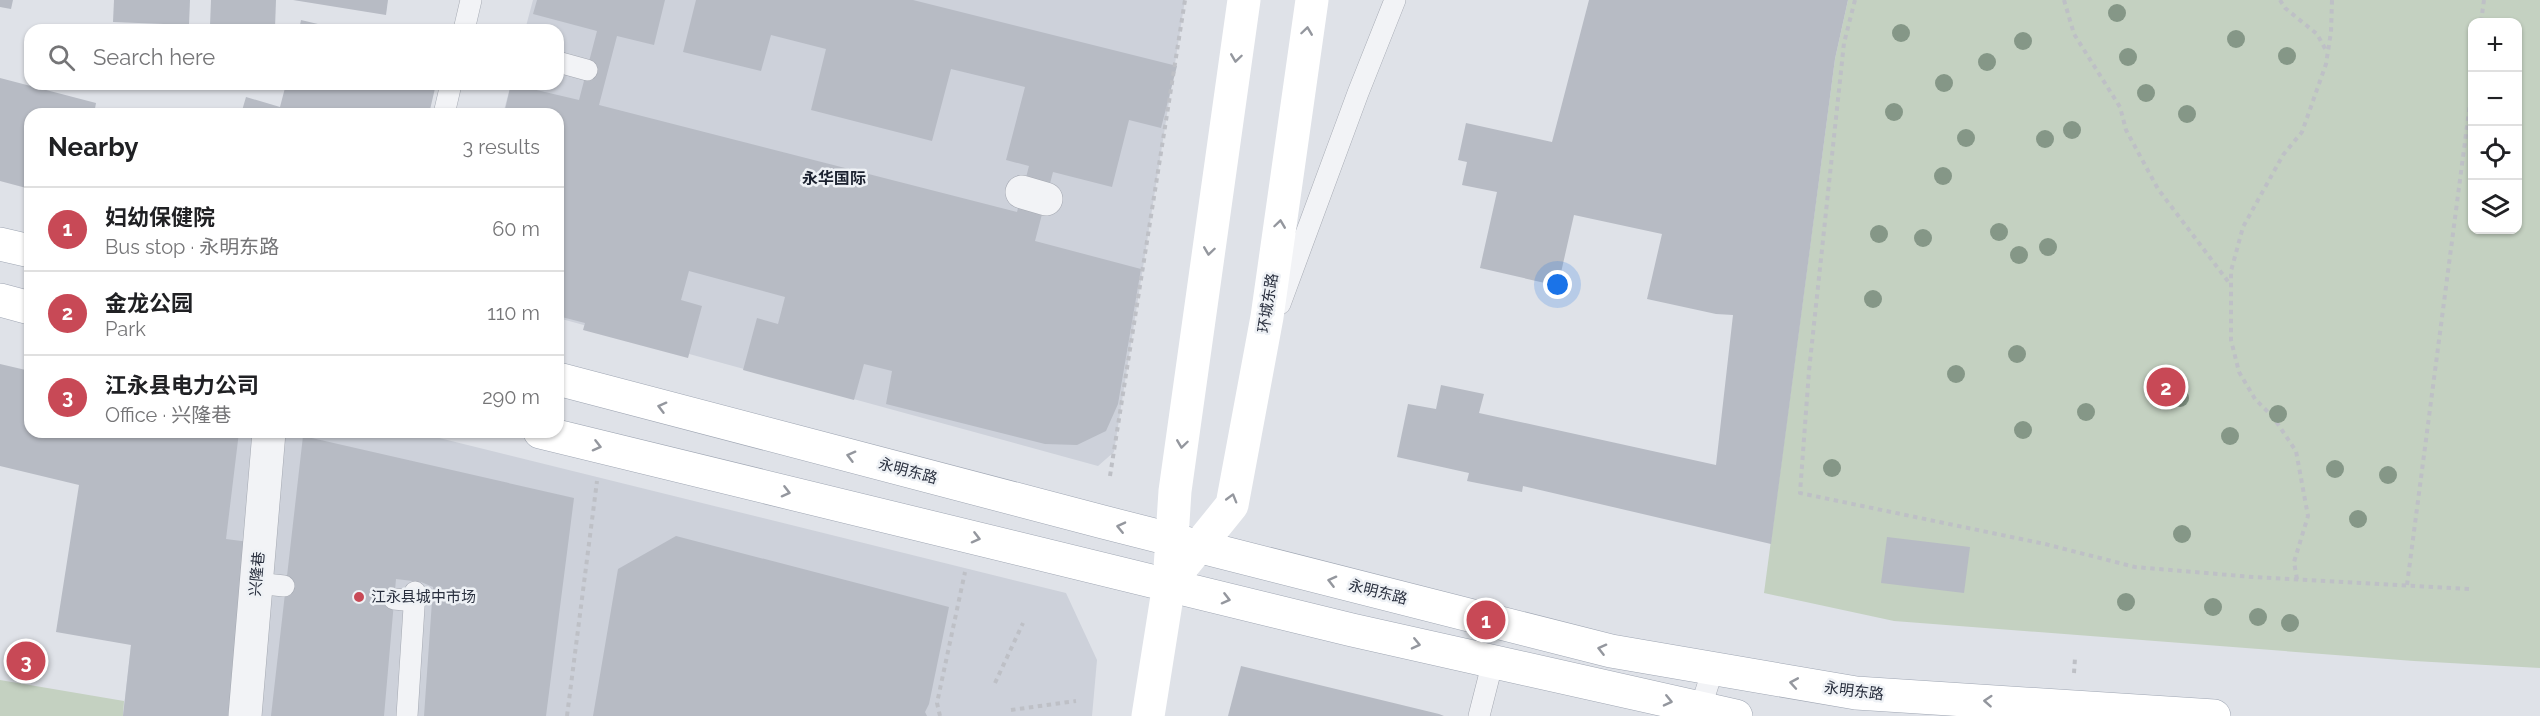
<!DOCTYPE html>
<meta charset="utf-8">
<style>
:root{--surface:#fff;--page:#f2f2f2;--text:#202124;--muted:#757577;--line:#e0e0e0;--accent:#c84956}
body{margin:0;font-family:Raleway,"Noto Sans SC",sans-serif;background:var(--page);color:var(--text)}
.controls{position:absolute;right:18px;top:18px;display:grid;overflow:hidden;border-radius:12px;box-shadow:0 2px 4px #0004}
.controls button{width:54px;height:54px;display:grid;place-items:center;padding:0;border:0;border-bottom:2px solid var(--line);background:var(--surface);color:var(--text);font:30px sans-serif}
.you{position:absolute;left:1558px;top:285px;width:21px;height:21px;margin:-15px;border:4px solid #fff;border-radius:50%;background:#1a73e8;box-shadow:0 0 0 9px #1a73e833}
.badge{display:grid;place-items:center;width:39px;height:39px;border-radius:50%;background:var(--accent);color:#fff;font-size:20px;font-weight:700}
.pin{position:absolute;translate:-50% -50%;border:3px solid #fff;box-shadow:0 2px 6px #0006}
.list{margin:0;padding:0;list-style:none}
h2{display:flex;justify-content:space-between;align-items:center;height:78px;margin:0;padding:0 24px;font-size:26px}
h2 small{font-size:20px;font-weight:400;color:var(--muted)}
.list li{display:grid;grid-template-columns:39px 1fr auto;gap:18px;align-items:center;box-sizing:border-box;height:84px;padding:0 24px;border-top:2px solid var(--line)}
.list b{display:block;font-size:22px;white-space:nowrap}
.list p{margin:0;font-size:20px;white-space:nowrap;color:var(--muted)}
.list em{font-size:20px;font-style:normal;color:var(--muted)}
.icon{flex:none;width:33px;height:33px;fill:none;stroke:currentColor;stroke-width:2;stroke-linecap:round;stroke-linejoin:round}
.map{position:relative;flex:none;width:2540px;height:716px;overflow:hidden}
.search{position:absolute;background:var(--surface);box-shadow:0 2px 4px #0004;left:24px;top:24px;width:540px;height:66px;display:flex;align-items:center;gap:15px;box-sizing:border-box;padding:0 21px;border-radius:18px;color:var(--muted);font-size:22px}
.panel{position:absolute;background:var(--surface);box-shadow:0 2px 4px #0004;left:24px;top:108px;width:540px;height:330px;border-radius:18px}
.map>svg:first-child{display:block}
.built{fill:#cdd1da}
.green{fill:#c4d1c1;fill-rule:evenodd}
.building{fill:#b7bbc4}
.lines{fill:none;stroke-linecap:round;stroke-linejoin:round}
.lane-casing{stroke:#a5a9b2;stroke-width:22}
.street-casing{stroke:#a5a9b2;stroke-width:34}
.primary-casing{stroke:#9fa6b3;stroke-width:34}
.path{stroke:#bec0c6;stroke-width:4;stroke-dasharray:4.5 4.5;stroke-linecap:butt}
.lane{stroke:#f2f3f6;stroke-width:21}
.street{stroke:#f2f3f6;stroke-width:33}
.secondary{stroke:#fff;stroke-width:33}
.primary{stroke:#fff;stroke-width:33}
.tree{fill:#859787}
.oneway{stroke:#94979e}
.poi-dot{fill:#c84956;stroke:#eef1f5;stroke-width:2}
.labels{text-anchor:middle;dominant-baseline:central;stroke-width:5;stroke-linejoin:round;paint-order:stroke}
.street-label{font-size:15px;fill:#292f3e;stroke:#eef1f5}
.poi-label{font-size:15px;fill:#292f3e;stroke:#eef1f5;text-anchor:start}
.neighbourhood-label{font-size:16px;font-weight:bold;fill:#1b212f;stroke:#eef1f5}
</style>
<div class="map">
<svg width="2540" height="716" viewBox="0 0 2540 716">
<rect width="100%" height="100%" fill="#dfe2e8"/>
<g class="built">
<polygon points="533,0 1185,0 1114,452 1098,466 558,318 558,114 503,114 511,84 558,84 558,30 525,30"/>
<polygon points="155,432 415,432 1066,593 1097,660 1092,716 123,716"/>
</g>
<g class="green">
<path d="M1848 0H2540V668L2414 661 1894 621 1764 593 1835 59ZM2472 22H2518V230H2472Z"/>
<polygon points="0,680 124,701 123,716 0,716"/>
</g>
<g class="building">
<polygon points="0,0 13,0 11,9 0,7"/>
<polygon points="114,0 190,0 189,25 113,22"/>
<polygon points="211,0 276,0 275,28 210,26"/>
<polygon points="293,0 388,0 386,15"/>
<polygon points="537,0 665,0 654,45 617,36 599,105 1017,212 1029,166 1006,160 1025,87 951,69 932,141 811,110 826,49 771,35 761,71 683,52 696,0 913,0 1177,66 1161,128 1129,120 1112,187 1053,172 1035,241 1141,269 1118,404 1106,431 1077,445 1045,444 886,404 892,371 864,364 854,400 743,370 757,318 778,324 785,297 689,271 681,300 702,306 688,358 583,330 585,323 558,316 558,114 504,114 511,84 579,100 597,31 533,14"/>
<polygon points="1589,0 1848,0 1835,59 1771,544 1523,486 1522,492 1467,481 1469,473 1397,457 1408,404 1436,409 1441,385 1484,394 1479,413 1716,465 1733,315 1716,314 1647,299 1662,234 1574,215 1558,286 1480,268 1497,192 1462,185 1467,162 1458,160 1466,123 1552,142"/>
<polygon points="301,20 339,29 339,30 299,30"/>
<polygon points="0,78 96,103 94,114 30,114 30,189 0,181"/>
<polygon points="286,84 436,84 429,114 395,114 377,110 376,114 241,114 246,97 280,107"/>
<polygon points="0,364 30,371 30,432 239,432 226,539 249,542 228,716 123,716 131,645 56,632 79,485 0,466"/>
<polygon points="303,436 574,498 546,716 424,716 433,587 421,582 396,579 384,716 271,716"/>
<polygon points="676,536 949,607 929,704 925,712 927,716 593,716 618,569"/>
<polygon points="1887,537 1970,547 1964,593 1881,583"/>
<polygon points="1241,666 1439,714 1444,716 1228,716"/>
</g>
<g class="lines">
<g class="lane-casing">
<g id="lane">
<polyline points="464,30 471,0"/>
<polyline points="558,62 587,70"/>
<polyline points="444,114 451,84"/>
<polyline points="1280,304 1358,93 1395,0"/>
<polyline points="256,583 284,586"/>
<polyline points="394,599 415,601"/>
<polyline points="407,716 415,592"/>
<polyline points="1479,716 1493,661"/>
<polyline points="1698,716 1713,669"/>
</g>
</g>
<g class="street-casing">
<g id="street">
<polyline points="1022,192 1046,199"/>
<polyline points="245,716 269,432"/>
</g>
</g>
<g class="primary-casing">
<g id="primary">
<polyline points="0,244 30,251"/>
<polyline points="0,300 30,308"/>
<polyline points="558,379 1103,522 1611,651 1856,693 2214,716"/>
<polyline points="540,432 1352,630 1736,716"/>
</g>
</g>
<g class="path">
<polyline points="1855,0 1844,43 1809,371 1800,493 2045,544 2135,567 2253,577 2469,589"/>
<polyline points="2064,0 2074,34 2120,107 2126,130 2158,189 2230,284"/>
<polyline points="2280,0 2285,8 2317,34 2327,52"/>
<polyline points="2481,22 2484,0"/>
<polyline points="1110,476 1185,0"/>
<polyline points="2297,579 2294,562 2308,516 2296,451 2273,417 2255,399 2239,372 2231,340 2231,271 2243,227 2283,155 2302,132 2326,64 2331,32 2332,0"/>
<polyline points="2407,585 2472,88"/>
<polyline points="2074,673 2075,658"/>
<polyline points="995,683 1023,623"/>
<polyline points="1011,710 1076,701"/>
<polyline points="567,716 597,481"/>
<polyline points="940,716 937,703 965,572"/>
</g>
<use href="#lane" class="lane"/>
<use href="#street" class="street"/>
<g class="secondary">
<polyline points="1181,568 1232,505 1267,317 1312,0"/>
<polyline points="1148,716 1169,584 1175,491 1244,0"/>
</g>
<use href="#primary" class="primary"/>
</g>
<g class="tree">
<circle cx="2117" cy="13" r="9"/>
<circle cx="1901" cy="33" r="9"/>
<circle cx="2236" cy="39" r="9"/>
<circle cx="2023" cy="41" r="9"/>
<circle cx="2287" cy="56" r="9"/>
<circle cx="2128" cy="57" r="9"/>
<circle cx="1987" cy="62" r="9"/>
<circle cx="1944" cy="83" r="9"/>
<circle cx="2146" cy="93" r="9"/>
<circle cx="1894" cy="112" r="9"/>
<circle cx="2187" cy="114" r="9"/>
<circle cx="2072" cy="130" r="9"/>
<circle cx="1966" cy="138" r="9"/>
<circle cx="2045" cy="139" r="9"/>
<circle cx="1943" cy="176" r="9"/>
<circle cx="1999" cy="232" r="9"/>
<circle cx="1879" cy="234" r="9"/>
<circle cx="1923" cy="238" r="9"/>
<circle cx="2048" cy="247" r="9"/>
<circle cx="2019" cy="255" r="9"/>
<circle cx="1873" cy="299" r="9"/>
<circle cx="2017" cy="354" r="9"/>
<circle cx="1956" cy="374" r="9"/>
<circle cx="2180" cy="398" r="9"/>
<circle cx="2086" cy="412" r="9"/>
<circle cx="2278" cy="414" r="9"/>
<circle cx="2023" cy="430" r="9"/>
<circle cx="2230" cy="436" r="9"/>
<circle cx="1832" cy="468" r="9"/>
<circle cx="2335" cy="469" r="9"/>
<circle cx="2388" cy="475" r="9"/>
<circle cx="2358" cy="519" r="9"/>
<circle cx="2182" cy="534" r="9"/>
<circle cx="2126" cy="602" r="9"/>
<circle cx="2213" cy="607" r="9"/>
<circle cx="2258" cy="617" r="9"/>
<circle cx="2290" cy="623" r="9"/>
</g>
<defs><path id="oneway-chevron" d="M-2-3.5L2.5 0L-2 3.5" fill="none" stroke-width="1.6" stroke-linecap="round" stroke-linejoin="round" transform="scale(1.5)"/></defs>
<g class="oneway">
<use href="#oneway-chevron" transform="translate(1307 31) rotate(-82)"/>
<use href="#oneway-chevron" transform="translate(1236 58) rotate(98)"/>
<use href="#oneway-chevron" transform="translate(1280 224) rotate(-82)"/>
<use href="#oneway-chevron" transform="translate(1209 251) rotate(98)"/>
<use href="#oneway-chevron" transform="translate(662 407) rotate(-165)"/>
<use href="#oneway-chevron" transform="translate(1182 444) rotate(98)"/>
<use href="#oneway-chevron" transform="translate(597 446) rotate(14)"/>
<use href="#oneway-chevron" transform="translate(851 456) rotate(-165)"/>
<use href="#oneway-chevron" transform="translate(786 492) rotate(14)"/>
<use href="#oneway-chevron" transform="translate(1232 498) rotate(-74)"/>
<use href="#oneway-chevron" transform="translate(1121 527) rotate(-167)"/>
<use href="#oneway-chevron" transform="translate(976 538) rotate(14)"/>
<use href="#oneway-chevron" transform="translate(1332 581) rotate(-166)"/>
<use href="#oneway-chevron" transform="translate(1226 599) rotate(14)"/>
<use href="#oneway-chevron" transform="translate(1416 644) rotate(13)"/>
<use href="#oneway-chevron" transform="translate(1602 649) rotate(-166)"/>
<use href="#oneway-chevron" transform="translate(1794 683) rotate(-170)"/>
<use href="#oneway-chevron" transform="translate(1668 701) rotate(13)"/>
<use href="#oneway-chevron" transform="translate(1988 701) rotate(-176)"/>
</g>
<circle class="poi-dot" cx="359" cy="597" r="6"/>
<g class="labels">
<g class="street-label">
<text transform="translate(1268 303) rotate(-81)">环城东路</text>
<text transform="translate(908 471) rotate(15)">永明东路</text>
<text transform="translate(257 574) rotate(-85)">兴隆巷</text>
<text transform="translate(1378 592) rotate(14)">永明东路</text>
<text transform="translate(1854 691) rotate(7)">永明东路</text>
</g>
<g class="poi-label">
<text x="371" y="597">江永县城中市场</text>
</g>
<g class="neighbourhood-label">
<text x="834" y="178">永华国际</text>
</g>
</g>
</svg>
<div class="controls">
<button>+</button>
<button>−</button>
<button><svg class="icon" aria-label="locate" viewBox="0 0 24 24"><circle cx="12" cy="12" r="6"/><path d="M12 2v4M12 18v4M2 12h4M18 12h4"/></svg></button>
<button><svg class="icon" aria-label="layers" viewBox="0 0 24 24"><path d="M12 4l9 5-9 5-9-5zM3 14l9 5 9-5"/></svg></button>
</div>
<div class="you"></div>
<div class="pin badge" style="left:1486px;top:620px">1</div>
<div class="pin badge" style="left:2166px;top:387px">2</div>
<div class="pin badge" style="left:26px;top:661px">3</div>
<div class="search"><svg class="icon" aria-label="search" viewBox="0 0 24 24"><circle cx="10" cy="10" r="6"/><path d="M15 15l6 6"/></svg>Search here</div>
<section class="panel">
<h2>Nearby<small>3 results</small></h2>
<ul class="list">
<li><span class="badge">1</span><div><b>妇幼保健院</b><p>Bus stop · 永明东路</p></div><em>60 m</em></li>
<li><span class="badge">2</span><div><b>金龙公园</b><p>Park</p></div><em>110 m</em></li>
<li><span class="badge">3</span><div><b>江永县电力公司</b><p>Office · 兴隆巷</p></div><em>290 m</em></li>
</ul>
</section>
</div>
